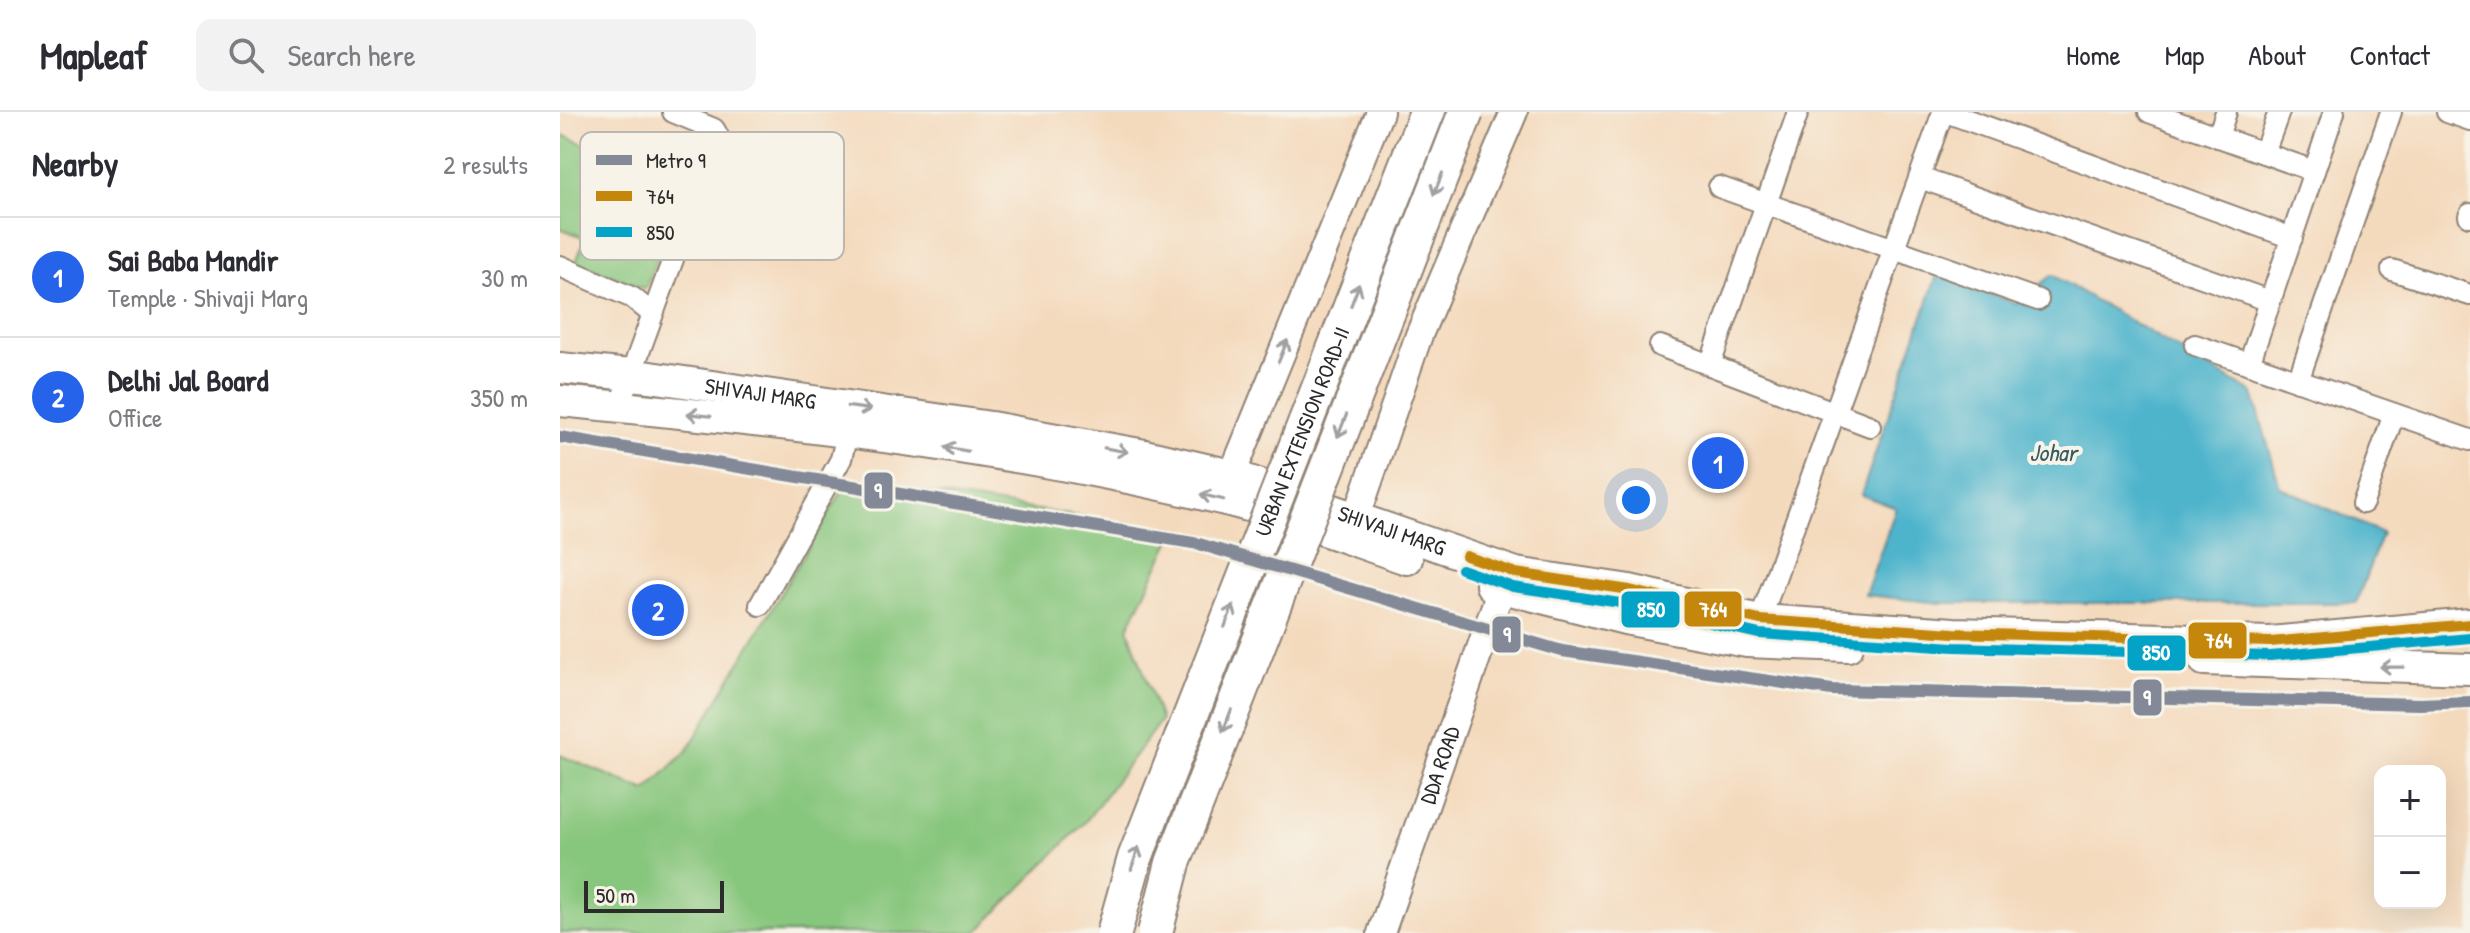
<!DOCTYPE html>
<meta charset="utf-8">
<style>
:root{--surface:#fff;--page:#f2f2f3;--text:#2b2b33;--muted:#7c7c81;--line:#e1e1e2;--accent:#2563eb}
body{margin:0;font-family:"Patrick Hand",sans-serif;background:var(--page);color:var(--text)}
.controls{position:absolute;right:24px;bottom:24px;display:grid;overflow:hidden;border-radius:16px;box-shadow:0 8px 32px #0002}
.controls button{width:72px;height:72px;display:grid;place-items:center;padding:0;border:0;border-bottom:2px solid var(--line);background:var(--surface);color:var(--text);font:40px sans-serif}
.scale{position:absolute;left:24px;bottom:20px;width:140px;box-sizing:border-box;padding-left:8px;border:4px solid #2b2b2b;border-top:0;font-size:22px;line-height:28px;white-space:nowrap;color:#2b2b2b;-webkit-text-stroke:6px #f7f3e8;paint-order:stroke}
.you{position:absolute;left:1076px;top:388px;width:28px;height:28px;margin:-20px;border:6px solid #fff;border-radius:50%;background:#1a73e8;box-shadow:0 0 0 12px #1a73e833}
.badge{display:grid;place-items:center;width:52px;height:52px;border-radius:50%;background:var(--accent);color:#fff;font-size:26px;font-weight:700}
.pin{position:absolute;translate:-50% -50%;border:4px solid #fff;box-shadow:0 2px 8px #0006}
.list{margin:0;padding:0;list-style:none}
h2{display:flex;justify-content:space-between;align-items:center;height:104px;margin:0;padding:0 32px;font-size:34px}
h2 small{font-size:26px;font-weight:400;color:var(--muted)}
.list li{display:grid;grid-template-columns:52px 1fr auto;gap:24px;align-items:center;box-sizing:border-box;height:120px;padding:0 32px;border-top:2px solid var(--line)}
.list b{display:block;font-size:30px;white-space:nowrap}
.list p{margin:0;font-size:26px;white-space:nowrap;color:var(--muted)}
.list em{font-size:26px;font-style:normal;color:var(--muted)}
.icon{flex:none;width:44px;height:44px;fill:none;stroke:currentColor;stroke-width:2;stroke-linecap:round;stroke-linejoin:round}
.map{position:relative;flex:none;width:1910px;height:821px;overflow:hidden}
header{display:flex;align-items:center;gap:48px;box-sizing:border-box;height:112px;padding:0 40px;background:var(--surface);border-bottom:2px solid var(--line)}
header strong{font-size:38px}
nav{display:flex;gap:44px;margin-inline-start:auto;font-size:28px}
.search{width:560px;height:72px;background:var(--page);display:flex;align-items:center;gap:20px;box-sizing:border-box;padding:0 28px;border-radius:16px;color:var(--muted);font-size:30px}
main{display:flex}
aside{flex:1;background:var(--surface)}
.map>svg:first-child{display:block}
.green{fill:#87c67d;stroke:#597854;stroke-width:2}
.water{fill:#4db4cc;stroke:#3c707c;stroke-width:2}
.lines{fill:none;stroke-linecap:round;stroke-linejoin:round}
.minor-casing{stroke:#908274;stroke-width:24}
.tertiary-casing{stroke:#908274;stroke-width:30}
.secondary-casing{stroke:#908274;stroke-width:34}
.minor{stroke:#fff;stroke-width:20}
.tertiary{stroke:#fff;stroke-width:26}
.secondary{stroke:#fff;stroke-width:30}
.trunk-bridge-casing{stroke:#908274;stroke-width:38;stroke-linecap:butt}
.trunk-bridge{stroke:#fff;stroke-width:34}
.bus-1-casing{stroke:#f7f3e8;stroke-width:16}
.bus-2-casing{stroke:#f7f3e8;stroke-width:16}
.bus-1{stroke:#c4870b;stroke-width:10}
.bus-2{stroke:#02a3c6;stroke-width:10}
.metro-1-casing{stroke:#f7f3e8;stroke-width:18}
.metro-1{stroke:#838996;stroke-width:12}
.oneway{stroke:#a0a0a0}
.labels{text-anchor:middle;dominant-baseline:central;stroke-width:8;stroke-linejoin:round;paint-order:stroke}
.street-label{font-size:22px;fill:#2b2b2b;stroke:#f7f3e8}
.water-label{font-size:24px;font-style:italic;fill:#375b63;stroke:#f7f3e8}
.key{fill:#f7f3e8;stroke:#bab7af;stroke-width:2}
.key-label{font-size:22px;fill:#2b2b2b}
.line-badge{stroke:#f7f3e8;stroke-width:3}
.badge-label{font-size:22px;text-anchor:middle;font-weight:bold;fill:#fff}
</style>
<header>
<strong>Mapleaf</strong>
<div class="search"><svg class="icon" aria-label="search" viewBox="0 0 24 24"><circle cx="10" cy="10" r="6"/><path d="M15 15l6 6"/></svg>Search here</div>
<nav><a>Home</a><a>Map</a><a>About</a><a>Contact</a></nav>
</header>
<main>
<aside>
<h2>Nearby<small>2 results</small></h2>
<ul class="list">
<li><span class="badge">1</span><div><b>Sai Baba Mandir</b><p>Temple · Shivaji Marg</p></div><em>30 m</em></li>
<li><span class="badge">2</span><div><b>Delhi Jal Board</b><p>Office</p></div><em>350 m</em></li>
</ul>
</aside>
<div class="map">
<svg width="1910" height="821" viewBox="0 0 1910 821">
<rect width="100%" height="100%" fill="#f7f3e8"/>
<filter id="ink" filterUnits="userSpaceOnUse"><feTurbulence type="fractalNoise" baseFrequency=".0125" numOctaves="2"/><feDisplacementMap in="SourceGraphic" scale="16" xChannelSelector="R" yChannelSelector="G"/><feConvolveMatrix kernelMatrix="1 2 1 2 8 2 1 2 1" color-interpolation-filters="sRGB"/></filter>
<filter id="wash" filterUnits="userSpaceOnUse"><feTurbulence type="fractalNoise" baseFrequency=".006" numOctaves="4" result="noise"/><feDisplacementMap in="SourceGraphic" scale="32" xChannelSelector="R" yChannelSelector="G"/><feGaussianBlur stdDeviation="1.8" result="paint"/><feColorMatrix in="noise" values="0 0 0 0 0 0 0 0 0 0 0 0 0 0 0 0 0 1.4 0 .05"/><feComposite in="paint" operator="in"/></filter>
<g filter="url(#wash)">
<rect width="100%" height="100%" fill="#f4dabd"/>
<g class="green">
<polygon points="0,22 126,75 85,177 16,150 25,126 0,116"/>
<polygon points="288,369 615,419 568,516 601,608 526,709 416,821 0,821 0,643 86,679 127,639"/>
</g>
<polygon class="water" points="1377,163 1456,191 1492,163 1693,281 1720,375 1822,421 1796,491 1380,491 1305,483 1336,396 1301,383"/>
</g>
<g filter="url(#ink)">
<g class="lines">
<g class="minor-casing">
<g id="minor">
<polyline points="1386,0 1732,126"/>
<polyline points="1589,0 1754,59"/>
<polyline points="1887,0 1910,8"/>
<polyline points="1658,25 1666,0"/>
<polyline points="1704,41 1719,0"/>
<polyline points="1360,66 1710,189"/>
<polyline points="1159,75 1478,188"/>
<polyline points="1909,104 1910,102"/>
<polyline points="0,154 73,186 91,201"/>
<polyline points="1832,158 1910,183"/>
<polyline points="1635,233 1910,328"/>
<polyline points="1100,234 1310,314"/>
<polyline points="1689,252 1774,0"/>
<polyline points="1150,253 1238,0"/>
<polyline points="1738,269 1831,0"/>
<polyline points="59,295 158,24 154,17 113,0"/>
<polyline points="1803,391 1834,302"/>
<polyline points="200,493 281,347 288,318"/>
<polyline points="1200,508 1383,0"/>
</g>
</g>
<g class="tertiary-casing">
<g id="tertiary">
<polyline points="672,363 820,0"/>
<polyline points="796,407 859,223 954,0"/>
<path id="s1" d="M821 821 936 491 944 478"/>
</g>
</g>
<g class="secondary-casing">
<g id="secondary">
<path id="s2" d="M0 256 90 265 431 315 585 343 672 363 956 461 1070 478 1200 508 1394 521 1710 530 1910 512"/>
<path d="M0 289C220 310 442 334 657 386 721 401 784 426 847 447"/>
<polyline points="931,473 1065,507 1187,530 1288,534"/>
<polyline points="1644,548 1910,557"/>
</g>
</g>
<use href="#minor" class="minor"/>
<use href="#tertiary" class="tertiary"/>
<use href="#secondary" class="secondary"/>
<g class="trunk-bridge-casing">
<g id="trunk-bridge">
<path id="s3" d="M554 821 575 746 867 0"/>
<polyline points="595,821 613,751 906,0"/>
</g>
</g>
<use href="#trunk-bridge" class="trunk-bridge"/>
<g class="bus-1-casing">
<polyline id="bus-1" points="906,444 956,461 1070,478 1200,508 1394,521 1710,530 1910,512"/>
</g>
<g class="bus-2-casing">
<polyline id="bus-2" points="901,457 953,475 1067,492 1199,522 1394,535 1710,544 1910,526"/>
</g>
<use href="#bus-1" class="bus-1"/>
<use href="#bus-2" class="bus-2"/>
<g class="metro-1-casing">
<polyline id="metro-1" points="0,325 639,432 1002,539 1272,578 1860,592 1910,590"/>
</g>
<use href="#metro-1" class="metro-1"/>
</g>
<defs><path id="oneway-shaft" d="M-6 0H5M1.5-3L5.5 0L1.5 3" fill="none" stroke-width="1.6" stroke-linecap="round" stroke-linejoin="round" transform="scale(2)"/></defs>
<g class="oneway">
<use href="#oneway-shaft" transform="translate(878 72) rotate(112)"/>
<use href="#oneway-shaft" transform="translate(795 183) rotate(-69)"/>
<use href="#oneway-shaft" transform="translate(723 239) rotate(-68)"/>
<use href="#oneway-shaft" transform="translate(299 296) rotate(8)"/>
<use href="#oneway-shaft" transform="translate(139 303) rotate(-174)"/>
<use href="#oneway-shaft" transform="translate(782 314) rotate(112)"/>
<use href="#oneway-shaft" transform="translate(396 337) rotate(-170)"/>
<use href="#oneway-shaft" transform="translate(556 338) rotate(10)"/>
<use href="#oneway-shaft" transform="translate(652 385) rotate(-167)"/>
<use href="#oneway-shaft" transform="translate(669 504) rotate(-69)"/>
<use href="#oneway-shaft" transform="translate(1832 555) rotate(-179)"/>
<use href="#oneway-shaft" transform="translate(667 609) rotate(111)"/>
<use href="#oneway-shaft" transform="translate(575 746) rotate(-72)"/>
</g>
</g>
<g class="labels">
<g class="street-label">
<text stroke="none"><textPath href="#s2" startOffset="202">SHIVAJI MARG</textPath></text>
<text stroke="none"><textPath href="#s3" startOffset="536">URBAN EXTENSION ROAD-II</textPath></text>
<text stroke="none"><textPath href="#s2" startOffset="850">SHIVAJI MARG</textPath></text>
<text stroke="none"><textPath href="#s1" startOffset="178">DDA ROAD</textPath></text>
</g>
<g class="water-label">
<text x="1493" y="340">Johar</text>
</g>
</g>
<rect x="20" y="20" width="264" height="128" rx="12" class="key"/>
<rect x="36" y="43" width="36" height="10" fill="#838996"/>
<rect x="36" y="79" width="36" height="10" fill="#c4870b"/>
<rect x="36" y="115" width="36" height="10" fill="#02a3c6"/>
<g class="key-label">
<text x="86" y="56">Metro 9</text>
<text x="86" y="92">764</text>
<text x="86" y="128">850</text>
</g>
<g class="line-badge">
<rect x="303" y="359" width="31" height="39" rx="8" fill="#838996"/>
<rect x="1123" y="478" width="60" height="38" rx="8" fill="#c4870b"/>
<rect x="1060" y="478" width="61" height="39" rx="8" fill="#02a3c6"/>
<rect x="931" y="503" width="31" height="39" rx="8" fill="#838996"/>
<rect x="1627" y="509" width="61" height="39" rx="8" fill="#c4870b"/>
<rect x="1566" y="522" width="61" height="38" rx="8" fill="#02a3c6"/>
<rect x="1572" y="566" width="31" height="39" rx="8" fill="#838996"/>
</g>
<g class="badge-label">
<text x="318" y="386">9</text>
<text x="1153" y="505">764</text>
<text x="1091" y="505">850</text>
<text x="947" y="530">9</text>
<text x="1658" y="536">764</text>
<text x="1596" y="548">850</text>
<text x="1587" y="593">9</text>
</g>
</svg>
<div class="controls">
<button>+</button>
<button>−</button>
</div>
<div class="scale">50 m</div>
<div class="you"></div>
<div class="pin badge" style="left:1158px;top:351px">1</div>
<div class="pin badge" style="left:98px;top:498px">2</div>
</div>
</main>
